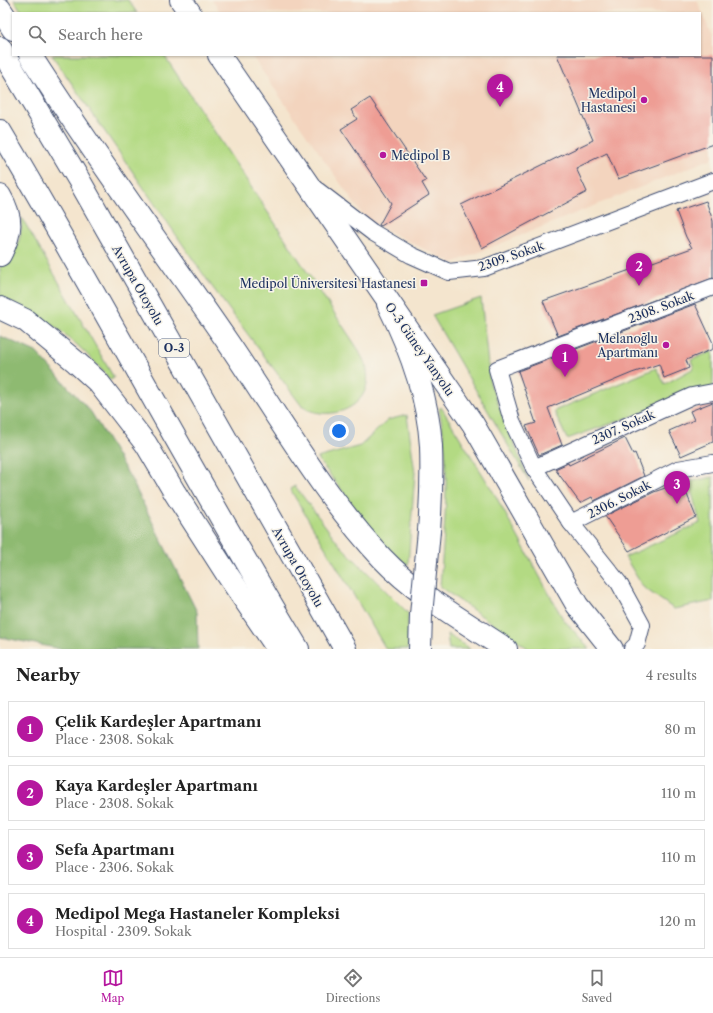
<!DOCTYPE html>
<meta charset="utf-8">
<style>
:root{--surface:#fff;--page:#f6f6f6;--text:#222;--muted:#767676;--line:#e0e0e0;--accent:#b5179e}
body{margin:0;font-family:"Libre Caslon Text",serif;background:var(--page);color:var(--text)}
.you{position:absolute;left:339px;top:431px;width:14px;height:14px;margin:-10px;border:3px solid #fff;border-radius:50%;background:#1a73e8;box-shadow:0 0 0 6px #1a73e833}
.badge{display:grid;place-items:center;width:26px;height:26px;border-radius:50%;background:var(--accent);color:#fff;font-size:13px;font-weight:700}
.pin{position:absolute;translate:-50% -33px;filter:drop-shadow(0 1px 2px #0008)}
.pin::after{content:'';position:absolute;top:21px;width:14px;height:12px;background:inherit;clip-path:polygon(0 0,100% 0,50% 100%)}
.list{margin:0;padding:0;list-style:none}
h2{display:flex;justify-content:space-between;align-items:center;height:52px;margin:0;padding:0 16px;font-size:17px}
h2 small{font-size:13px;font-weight:400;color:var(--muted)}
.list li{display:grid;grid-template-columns:26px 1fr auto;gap:12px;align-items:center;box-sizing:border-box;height:56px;margin:0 8px 8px;padding:0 8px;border:1px solid var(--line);border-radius:0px}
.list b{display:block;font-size:15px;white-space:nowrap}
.list p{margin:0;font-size:13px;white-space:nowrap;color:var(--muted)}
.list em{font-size:13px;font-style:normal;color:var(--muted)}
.icon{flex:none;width:22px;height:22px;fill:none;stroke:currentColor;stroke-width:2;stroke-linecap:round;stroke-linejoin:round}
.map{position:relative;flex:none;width:713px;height:649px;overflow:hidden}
.search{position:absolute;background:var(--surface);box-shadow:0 1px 3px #0004;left:12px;right:12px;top:12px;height:44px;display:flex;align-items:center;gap:10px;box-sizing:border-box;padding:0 14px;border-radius:0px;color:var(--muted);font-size:15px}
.sheet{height:308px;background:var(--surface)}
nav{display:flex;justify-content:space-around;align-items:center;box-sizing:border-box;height:56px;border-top:1px solid var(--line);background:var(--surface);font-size:11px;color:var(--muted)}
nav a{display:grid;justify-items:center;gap:2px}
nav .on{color:var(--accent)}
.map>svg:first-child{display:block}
.built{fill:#f3d4be}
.green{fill:#b3da83;stroke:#678470}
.forest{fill:#8eba71;stroke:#547468}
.building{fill:#ee9d94}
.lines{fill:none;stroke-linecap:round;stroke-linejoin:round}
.minor-casing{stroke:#3c4a6f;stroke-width:18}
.primary-casing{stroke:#3c4a6f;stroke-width:24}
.trunk-casing{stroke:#3c4a6f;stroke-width:24}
.motorway-casing{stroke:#3c4a6f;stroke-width:24}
.minor{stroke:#fff;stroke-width:16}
.primary{stroke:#fff;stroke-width:22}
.trunk{stroke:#fff;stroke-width:22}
.motorway{stroke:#fff;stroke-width:22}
.trunk-bridge-casing{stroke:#3c4a6f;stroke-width:24;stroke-linecap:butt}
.trunk-bridge{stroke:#fff;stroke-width:22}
.poi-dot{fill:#b5179e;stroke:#f7f3e8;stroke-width:1.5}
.labels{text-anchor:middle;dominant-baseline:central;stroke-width:3;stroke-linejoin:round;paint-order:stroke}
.shield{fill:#f7f3e8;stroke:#5d6a87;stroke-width:1}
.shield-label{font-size:11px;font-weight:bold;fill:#1b2f5e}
.poi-label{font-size:12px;fill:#1b2f5e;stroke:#f7f3e8;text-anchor:end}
.street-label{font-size:12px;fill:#1b2f5e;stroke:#f7f3e8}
</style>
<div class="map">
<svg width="713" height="649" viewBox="0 0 713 649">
<rect width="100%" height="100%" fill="#f7f3e8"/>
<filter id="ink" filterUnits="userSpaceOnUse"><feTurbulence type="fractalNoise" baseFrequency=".025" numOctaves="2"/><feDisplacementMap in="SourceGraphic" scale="8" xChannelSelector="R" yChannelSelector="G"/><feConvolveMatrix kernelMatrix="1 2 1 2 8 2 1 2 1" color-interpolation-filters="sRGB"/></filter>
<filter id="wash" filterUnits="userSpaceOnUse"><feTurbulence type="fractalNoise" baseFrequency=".012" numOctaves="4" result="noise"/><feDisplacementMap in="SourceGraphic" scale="16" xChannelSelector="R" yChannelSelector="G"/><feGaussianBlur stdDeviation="0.9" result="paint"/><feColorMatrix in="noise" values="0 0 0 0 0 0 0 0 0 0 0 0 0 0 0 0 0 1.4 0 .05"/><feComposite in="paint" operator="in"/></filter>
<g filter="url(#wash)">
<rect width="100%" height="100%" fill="#f4e5ce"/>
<polygon class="built" points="212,0 697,0 713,39 713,158 452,263 366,220 251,55 700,55 700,13 221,13"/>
<g class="green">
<polygon points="14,0 128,0 137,13 23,13"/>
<path d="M52 55H164L358 349C360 355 365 361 366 366 375 399 344 419 315 412 310 411 306 407 301 405L210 284Z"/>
<path d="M22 218 114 378 110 380C82 345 44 313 0 298V267C18 256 21 237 22 218Z"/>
<polygon points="481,298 490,383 529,481 432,315"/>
<polygon points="713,351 713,388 567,439 554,411 656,368 665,384 694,368 691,360"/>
<path d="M441 407 494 493 563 619 590 649H529L440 587C444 527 452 468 439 409Z"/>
<polygon points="407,415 415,473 408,565 387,549 317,458 360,446 388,420"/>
<polygon points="713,477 713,601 674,609 643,587 625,557 700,523 689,482"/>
<polygon points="295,486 339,544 408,613 408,649 386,649 290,489"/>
<polygon points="447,634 470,649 449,649"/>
</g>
<polygon class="forest" points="0,336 36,352 91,412 131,479 197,612 198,649 61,649 0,637"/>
<g id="blocks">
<g class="building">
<polygon points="557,55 713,55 713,144 618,179 607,153 576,168 587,192 482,248 461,205 593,140"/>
<polygon points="370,98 426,181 422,183 429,195 381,226 379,225 391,203 341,129 357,119 351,110"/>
<polygon points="706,201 713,221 713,278 558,336 543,301 692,248 686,237 676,211"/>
<polygon points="695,304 713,343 713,349 686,360 689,368 664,378 659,364 632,373 548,408 562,445 539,455 526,426 536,423 518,371"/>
<polygon points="713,402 713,442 681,456 669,431 694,420 690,411"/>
<polygon points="625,438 633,454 635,453 644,476 594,501 592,497 580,503 555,469 568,463 569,465"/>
<polygon points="682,482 696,517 629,551 605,516 654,492"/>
</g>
</g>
</g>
<g filter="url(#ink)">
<use href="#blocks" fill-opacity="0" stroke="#3c4a6f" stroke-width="1"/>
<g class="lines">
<g class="minor-casing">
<g id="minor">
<polyline points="317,190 372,232 411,255 449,272 484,268 713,181"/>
<polyline points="534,468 692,396 713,392"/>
<polyline points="571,523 678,469 713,463"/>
<polyline points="632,649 637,644 642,625 619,583 571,523 534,468 512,421 497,369 713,287"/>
</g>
</g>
<g class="primary-casing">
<g id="primary">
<polyline points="181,0 190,13"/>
<polyline points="219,55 473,424 577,605 612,649"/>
</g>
</g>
<g class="trunk-casing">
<g id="trunk">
<polyline points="0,9 13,29"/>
<path d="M30 55C93 154 163 248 229 344 278 416 323 495 382 558 417 595 464 621 506 649"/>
<path d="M0 196C13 218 12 232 0 255"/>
<path d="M388 304C410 348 428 396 431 446 432 474 431 503 429 531"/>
<polyline points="420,649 421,615"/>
</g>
</g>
<g class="motorway-casing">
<g id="motorway">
<polyline points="0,48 79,180 345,649"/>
<path d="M0 131C102 302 195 479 298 649"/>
<polyline points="0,308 25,320 76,362 98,382 146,444 175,493 227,574 278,649"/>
</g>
</g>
<use href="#minor" class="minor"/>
<use href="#primary" class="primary"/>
<use href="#trunk" class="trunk"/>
<use href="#motorway" class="motorway"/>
<g class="trunk-bridge-casing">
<polyline id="trunk-bridge" points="421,615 429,531"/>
</g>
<use href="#trunk-bridge" class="trunk-bridge"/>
</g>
</g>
<g class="poi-dot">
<circle cx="644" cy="100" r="4"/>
<circle cx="383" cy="155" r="4"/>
<rect x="420" y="279" width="8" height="8" rx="2"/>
<circle cx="666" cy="345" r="4"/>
</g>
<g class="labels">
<rect class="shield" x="159" y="339" width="30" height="18" rx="3"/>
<g class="shield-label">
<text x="174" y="348">O-3</text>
</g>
<g class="poi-label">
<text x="636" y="93">Medipol<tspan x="636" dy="14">Hastanesi</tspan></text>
<text x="391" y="155" text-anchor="start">Medipol B</text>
<text x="416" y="283">Medipol Üniversitesi Hastanesi</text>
<text x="658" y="338">Melanoğlu<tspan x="658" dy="14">Apartmanı</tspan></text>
</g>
<g class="street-label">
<text transform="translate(511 256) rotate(-19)">2309. Sokak</text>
<text transform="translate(138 285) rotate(60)">Avrupa Otoyolu</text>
<text transform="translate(661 307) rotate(-21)">2308. Sokak</text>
<text transform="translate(420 349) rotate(55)">O-3 Güney Yanyolu</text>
<text transform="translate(623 427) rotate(-24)">2307. Sokak</text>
<text transform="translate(619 499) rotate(-27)">2306. Sokak</text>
<text transform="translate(298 567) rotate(60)">Avrupa Otoyolu</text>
</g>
</g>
</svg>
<div class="you"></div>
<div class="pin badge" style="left:565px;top:377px">1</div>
<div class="pin badge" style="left:639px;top:286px">2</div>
<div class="pin badge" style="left:677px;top:504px">3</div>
<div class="pin badge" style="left:500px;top:107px">4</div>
<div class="search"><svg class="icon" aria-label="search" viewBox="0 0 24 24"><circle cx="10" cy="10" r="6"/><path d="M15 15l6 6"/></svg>Search here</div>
</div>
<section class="sheet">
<h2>Nearby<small>4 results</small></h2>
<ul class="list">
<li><span class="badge">1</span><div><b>Çelik Kardeşler Apartmanı</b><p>Place · 2308. Sokak</p></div><em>80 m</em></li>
<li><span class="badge">2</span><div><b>Kaya Kardeşler Apartmanı</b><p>Place · 2308. Sokak</p></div><em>110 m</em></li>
<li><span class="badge">3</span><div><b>Sefa Apartmanı</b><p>Place · 2306. Sokak</p></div><em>110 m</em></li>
<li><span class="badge">4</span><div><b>Medipol Mega Hastaneler Kompleksi</b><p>Hospital · 2309. Sokak</p></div><em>120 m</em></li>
</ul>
</section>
<nav>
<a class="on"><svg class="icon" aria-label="map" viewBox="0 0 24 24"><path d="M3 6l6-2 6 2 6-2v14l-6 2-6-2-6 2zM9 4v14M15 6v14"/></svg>Map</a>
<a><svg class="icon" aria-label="directions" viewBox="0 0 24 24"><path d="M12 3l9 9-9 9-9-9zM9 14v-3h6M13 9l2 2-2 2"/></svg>Directions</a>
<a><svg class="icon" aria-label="saved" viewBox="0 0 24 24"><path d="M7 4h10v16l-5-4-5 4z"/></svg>Saved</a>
</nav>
